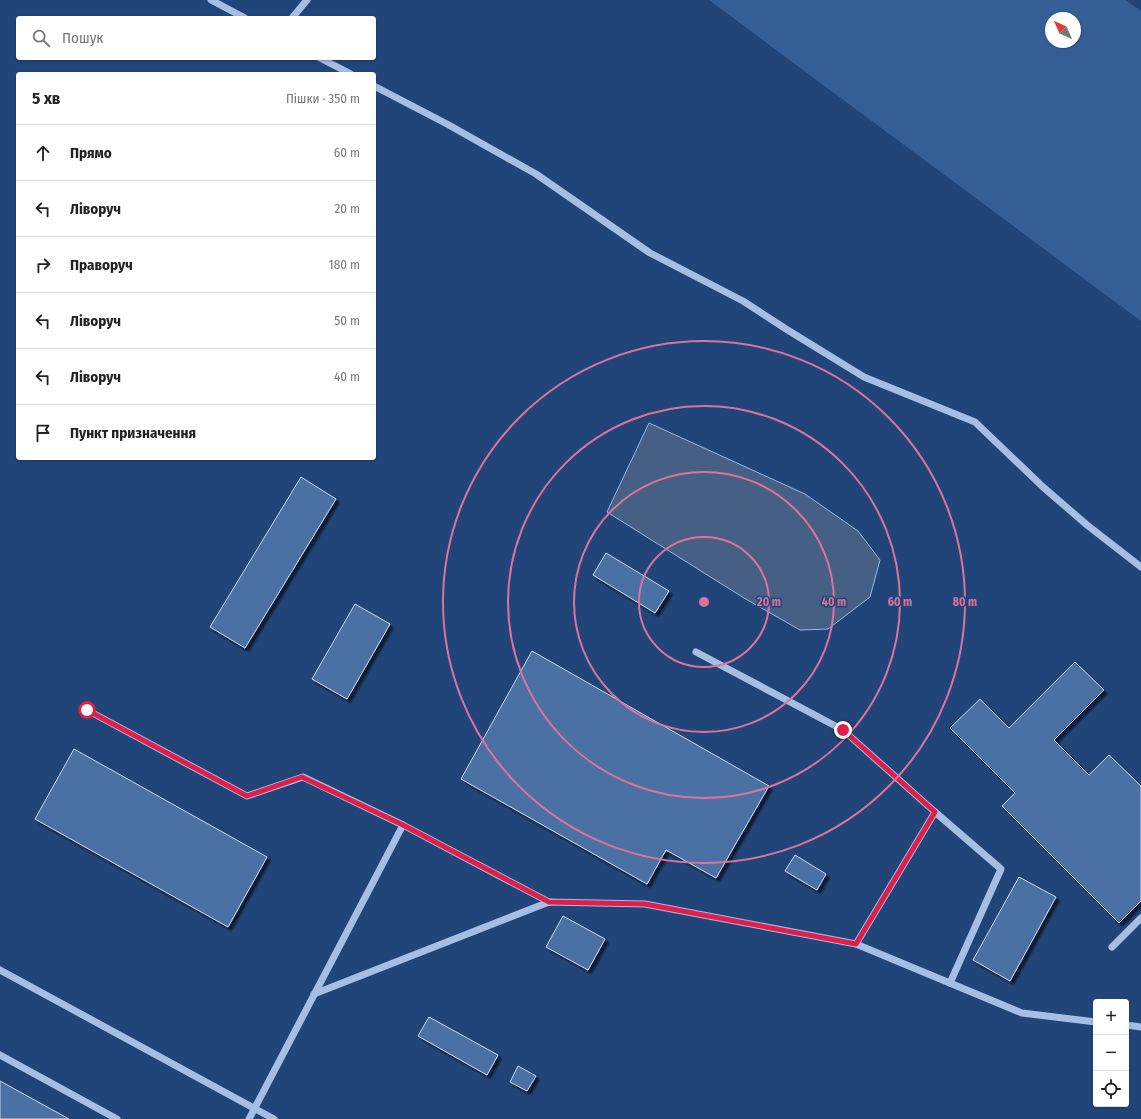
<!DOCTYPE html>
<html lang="uk">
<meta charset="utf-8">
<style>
:root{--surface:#fff;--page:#f2f2f2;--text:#222;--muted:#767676;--line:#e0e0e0}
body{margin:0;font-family:"Fira Sans Condensed",sans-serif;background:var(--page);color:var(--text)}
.controls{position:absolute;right:12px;bottom:12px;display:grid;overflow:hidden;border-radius:4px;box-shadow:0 1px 3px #0004}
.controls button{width:36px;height:36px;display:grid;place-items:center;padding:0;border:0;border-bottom:1px solid var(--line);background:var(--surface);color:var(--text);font:20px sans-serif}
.compass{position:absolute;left:1045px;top:12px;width:36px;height:36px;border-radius:50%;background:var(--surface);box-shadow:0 1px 3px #0004;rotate:315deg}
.stop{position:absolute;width:12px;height:12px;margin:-9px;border:3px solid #e11d48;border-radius:50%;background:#fff}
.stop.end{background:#e11d48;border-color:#fff;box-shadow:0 1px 4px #0008}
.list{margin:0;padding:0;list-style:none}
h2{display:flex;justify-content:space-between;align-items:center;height:52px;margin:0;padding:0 16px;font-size:17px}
h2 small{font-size:13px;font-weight:400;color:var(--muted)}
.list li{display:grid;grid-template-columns:26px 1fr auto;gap:12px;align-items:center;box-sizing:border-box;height:56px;padding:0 16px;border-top:1px solid var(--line)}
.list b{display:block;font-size:15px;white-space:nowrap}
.list em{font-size:13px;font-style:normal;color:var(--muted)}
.icon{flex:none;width:22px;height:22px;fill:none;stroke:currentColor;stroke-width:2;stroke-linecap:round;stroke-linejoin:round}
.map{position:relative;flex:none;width:1141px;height:1119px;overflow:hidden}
.search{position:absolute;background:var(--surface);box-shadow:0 1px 3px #0004;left:16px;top:16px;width:360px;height:44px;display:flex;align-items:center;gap:10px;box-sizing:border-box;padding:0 14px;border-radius:4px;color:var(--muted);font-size:15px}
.panel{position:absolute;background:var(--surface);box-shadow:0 1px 3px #0004;left:16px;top:72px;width:360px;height:388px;border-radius:4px}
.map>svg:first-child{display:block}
.green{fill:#365e96;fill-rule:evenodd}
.water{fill:#455f85;stroke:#98b9e5}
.building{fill:#4b6fa3;stroke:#c7d9f4;filter:url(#shadow)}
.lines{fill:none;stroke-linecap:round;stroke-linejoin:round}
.minor{stroke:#a4bee4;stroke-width:7}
.route{stroke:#e11d48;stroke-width:5}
.ring{fill:none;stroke:#da749d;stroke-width:2}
.centre{fill:#da749d;stroke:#224579;stroke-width:2}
.ring-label{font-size:12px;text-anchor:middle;font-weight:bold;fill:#da749d;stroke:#224579;stroke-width:3;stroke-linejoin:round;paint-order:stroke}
</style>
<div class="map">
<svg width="1141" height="1119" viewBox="0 0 1141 1119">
<defs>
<filter id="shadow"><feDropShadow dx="3.5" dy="3.5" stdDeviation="1" flood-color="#0009"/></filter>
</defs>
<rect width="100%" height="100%" fill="#224579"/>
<path class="green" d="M709 0H1126L1141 11V321ZM1051 18H1075V42H1051Z"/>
<polygon class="water" points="649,423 805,494 858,531 880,560 870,597 828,629 800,630 744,598 607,512"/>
<g class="building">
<polygon points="301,477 336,499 245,648 210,627"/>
<polygon points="606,553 669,591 655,613 593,575"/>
<polygon points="355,604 390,624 347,699 312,679"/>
<polygon points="532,651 769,786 716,878 666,850 647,884 461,779"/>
<polygon points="1075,662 1104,690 1054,740 1089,775 1109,755 1141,786 1141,901 1119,923 1002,806 1015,793 950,728 980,699 1009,728"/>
<polygon points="74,749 267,857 228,927 35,819"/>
<polygon points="795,855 826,874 817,890 785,871"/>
<polygon points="1019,877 1056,897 1010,981 973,960"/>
<polygon points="563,916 605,939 588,970 546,947"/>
<polygon points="429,1017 498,1055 487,1075 418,1036"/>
<polygon points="518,1066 536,1076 527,1091 510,1082"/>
<polygon points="0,1081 69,1119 0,1119"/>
</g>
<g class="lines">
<g class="minor">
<polyline points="211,0 245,18"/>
<polyline points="292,18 307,0"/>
<polyline points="320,58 351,74"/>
<polyline points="374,86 447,124 536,174 650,253 743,301 786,329 864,377 975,422 1043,487 1087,525 1141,567"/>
<polyline points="696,652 843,730 935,812 856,944"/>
<polyline points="87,710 247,796 303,777 403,825 249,1119"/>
<polyline points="935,812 1001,869 950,983"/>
<polyline points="403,825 549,902"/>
<polyline points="1112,947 1141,918"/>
<polyline points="0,970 274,1119"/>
<polyline points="314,994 549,902 645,904 856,944 1022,1013 1096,1022"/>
<polyline points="1126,1025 1141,1027"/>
<polyline points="0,1055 117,1119"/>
</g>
</g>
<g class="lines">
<polyline class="route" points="87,710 247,796 302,777 403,825 549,902 645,904 856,944 935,812 843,730"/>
</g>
<g class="ring">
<circle cx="704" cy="602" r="65"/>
<circle cx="704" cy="602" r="130"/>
<circle cx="704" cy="602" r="196"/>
<circle cx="704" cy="602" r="261"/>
</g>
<circle cx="704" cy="602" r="6" class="centre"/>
<g class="ring-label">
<text x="769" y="606">20 m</text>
<text x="834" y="606">40 m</text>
<text x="900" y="606">60 m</text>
<text x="965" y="606">80 m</text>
</g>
</svg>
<div class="controls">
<button>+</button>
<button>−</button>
<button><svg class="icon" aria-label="locate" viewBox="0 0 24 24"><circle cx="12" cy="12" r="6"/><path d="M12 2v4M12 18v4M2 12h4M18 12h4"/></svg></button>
</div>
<svg class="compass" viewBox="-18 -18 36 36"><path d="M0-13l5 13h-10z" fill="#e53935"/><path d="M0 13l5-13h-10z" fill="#767676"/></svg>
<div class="stop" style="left:87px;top:710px"></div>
<div class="stop end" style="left:843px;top:730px"></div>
<div class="search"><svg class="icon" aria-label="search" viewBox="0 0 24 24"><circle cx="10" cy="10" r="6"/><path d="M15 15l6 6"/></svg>Пошук</div>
<section class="panel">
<h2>5 хв<small>Пішки · 350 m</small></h2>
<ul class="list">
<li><svg class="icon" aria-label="ahead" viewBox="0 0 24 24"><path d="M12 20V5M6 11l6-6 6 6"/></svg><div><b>Прямо</b></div><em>60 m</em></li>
<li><svg class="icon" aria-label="left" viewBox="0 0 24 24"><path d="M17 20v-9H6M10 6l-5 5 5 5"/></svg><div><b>Ліворуч</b></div><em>20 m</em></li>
<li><svg class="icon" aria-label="right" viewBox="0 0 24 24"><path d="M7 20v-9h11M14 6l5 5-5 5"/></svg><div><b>Праворуч</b></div><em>180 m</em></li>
<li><svg class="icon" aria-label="left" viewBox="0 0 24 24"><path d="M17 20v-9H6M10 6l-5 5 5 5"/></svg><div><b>Ліворуч</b></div><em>50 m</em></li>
<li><svg class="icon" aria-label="left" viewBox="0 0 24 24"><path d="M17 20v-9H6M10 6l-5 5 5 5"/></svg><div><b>Ліворуч</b></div><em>40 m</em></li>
<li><svg class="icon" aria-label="arrive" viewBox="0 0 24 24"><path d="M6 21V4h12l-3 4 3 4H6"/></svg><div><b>Пункт призначення</b></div></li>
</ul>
</section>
</div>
